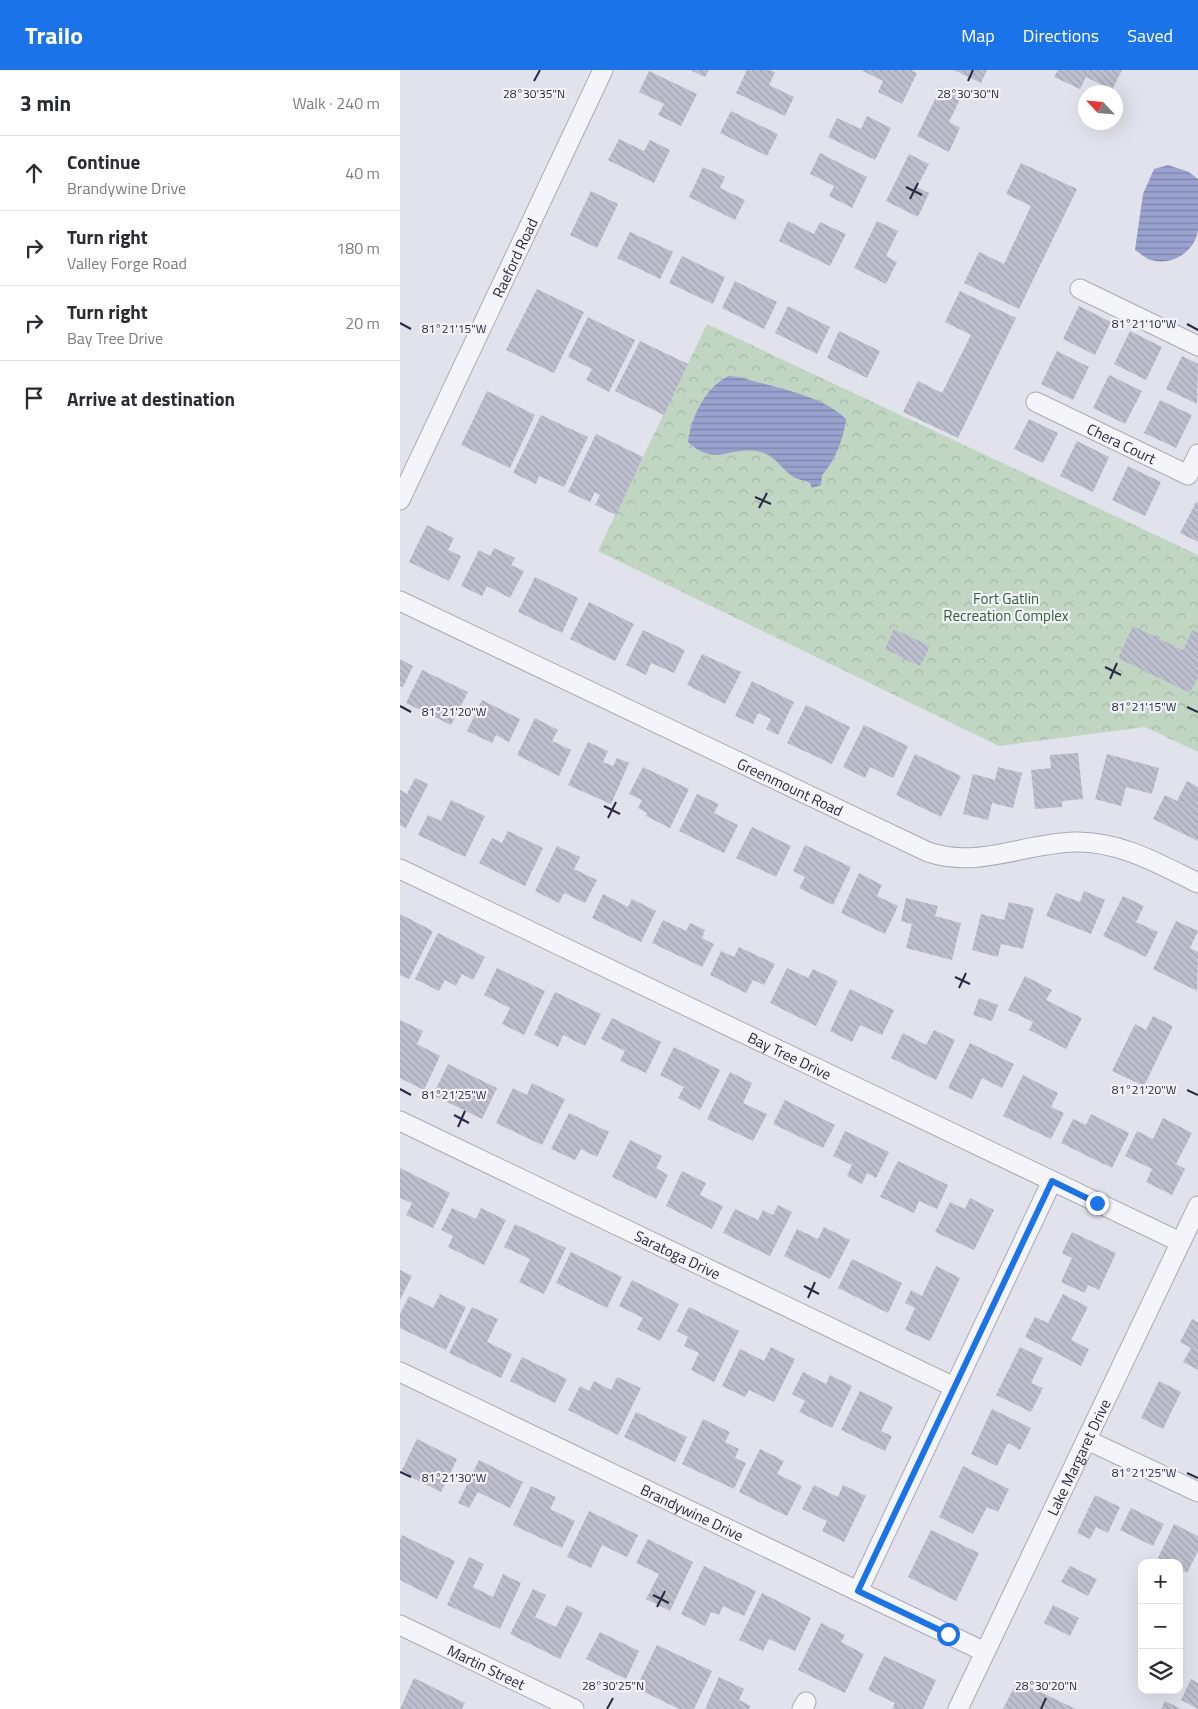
<!DOCTYPE html>
<meta charset="utf-8">
<style>
:root{--surface:#fff;--page:#f2f2f3;--text:#2b2b33;--muted:#7c7c81;--line:#e1e1e2;--accent:#1a73e8}
body{margin:0;font-family:"Titillium Web",sans-serif;background:var(--page);color:var(--text)}
.controls{position:absolute;right:15px;bottom:15px;display:grid;overflow:hidden;border-radius:10px;box-shadow:0 5px 20px #0002}
.controls button{width:45px;height:45px;display:grid;place-items:center;padding:0;border:0;border-bottom:1px solid var(--line);background:var(--surface);color:var(--text);font:25px sans-serif}
.compass{position:absolute;left:678px;top:15px;width:45px;height:45px;border-radius:50%;background:var(--surface);box-shadow:0 5px 20px #0002;rotate:296deg}
.stop{position:absolute;width:15px;height:15px;margin:-11px;border:4px solid #1a73e8;border-radius:50%;background:#fff}
.stop.end{background:#1a73e8;border-color:#fff;box-shadow:0 1px 5px #0008}
.list{margin:0;padding:0;list-style:none}
h2{display:flex;justify-content:space-between;align-items:center;height:65px;margin:0;padding:0 20px;font-size:21px}
h2 small{font-size:16px;font-weight:400;color:var(--muted)}
.list li{display:grid;grid-template-columns:32px 1fr auto;gap:15px;align-items:center;box-sizing:border-box;height:75px;padding:0 20px;border-top:1px solid var(--line)}
.list b{display:block;font-size:19px;white-space:nowrap}
.list p{margin:0;font-size:16px;white-space:nowrap;color:var(--muted)}
.list em{font-size:16px;font-style:normal;color:var(--muted)}
.icon{flex:none;width:28px;height:28px;fill:none;stroke:currentColor;stroke-width:2;stroke-linecap:round;stroke-linejoin:round}
.map{position:relative;flex:none;width:798px;height:1639px;overflow:hidden}
header{display:flex;align-items:center;gap:30px;box-sizing:border-box;height:70px;padding:0 25px;background:var(--accent);color:#fff}
header strong{font-size:24px}
nav{display:flex;gap:28px;margin-inline-start:auto;font-size:18px}
main{display:flex}
aside{flex:1;background:var(--surface)}
.map>svg:first-child{display:block}
.forest{fill:url(#forest-crowns)}
.water{fill:url(#water-rules)}
.building{fill:url(#building-back-hatch)}
.lines{fill:none;stroke-linecap:round;stroke-linejoin:round}
.minor-casing{stroke:#aaaab9;stroke-width:21}
.minor{stroke:#f4f4f9;stroke-width:19}
.route{stroke:#1a73e8;stroke-width:6}
.ticks{fill:none;stroke:#282944;stroke-width:2}
.labels{text-anchor:middle;dominant-baseline:central;stroke-width:4.5;stroke-linejoin:round;paint-order:stroke}
.street-label{font-size:15px;fill:#282944;stroke:#f1f2f8}
.park-label{font-size:15px;fill:#346139;stroke:#f1f2f8}
.ticks-label{font-size:12px;text-anchor:middle;fill:#282944;stroke:#f1f2f8;stroke-width:4.5;stroke-linejoin:round;paint-order:stroke}
</style>
<header>
<strong>Trailo</strong>
<nav><a>Map</a><a>Directions</a><a>Saved</a></nav>
</header>
<main>
<aside>
<h2>3 min<small>Walk · 240 m</small></h2>
<ul class="list">
<li><svg class="icon" aria-label="ahead" viewBox="0 0 24 24"><path d="M12 20V5M6 11l6-6 6 6"/></svg><div><b>Continue</b><p>Brandywine Drive</p></div><em>40 m</em></li>
<li><svg class="icon" aria-label="right" viewBox="0 0 24 24"><path d="M7 20v-9h11M14 6l5 5-5 5"/></svg><div><b>Turn right</b><p>Valley Forge Road</p></div><em>180 m</em></li>
<li><svg class="icon" aria-label="right" viewBox="0 0 24 24"><path d="M7 20v-9h11M14 6l5 5-5 5"/></svg><div><b>Turn right</b><p>Bay Tree Drive</p></div><em>20 m</em></li>
<li><svg class="icon" aria-label="arrive" viewBox="0 0 24 24"><path d="M6 21V4h12l-3 4 3 4H6"/></svg><div><b>Arrive at destination</b></div></li>
</ul>
</aside>
<div class="map">
<svg width="798" height="1639" viewBox="0 0 798 1639">
<defs>
<pattern id="forest-crowns" width="20" height="18" patternUnits="userSpaceOnUse" patternTransform="scale(1.25)"><rect width="20" height="18" fill="#c1d6c2"/><path d="M2 6a3 3 0 1 1 6 0M12 15a3 3 0 1 1 6 0" fill="none" stroke="#a6b8a8"/></pattern>
<pattern id="water-rules" width="6" height="5" patternUnits="userSpaceOnUse" patternTransform="scale(1.25)"><rect width="6" height="5" fill="#99a2ce"/><path d="M0 2.5h6" fill="none" stroke="#7d84a9"/></pattern>
<pattern id="building-back-hatch" width="6" height="6" patternUnits="userSpaceOnUse" patternTransform="scale(1.25)"><rect width="6" height="6" fill="#bebfce"/><path d="M-1 5l2 2M0 0l6 6M5-1l2 2" fill="none" stroke="#a3a4b2"/></pattern>
</defs>
<rect width="100%" height="100%" fill="#e1e2eb"/>
<polygon class="forest" points="307,254 798,485 798,682 745,657 599,676 198,481"/>
<g class="water">
<path d="M768 95 789 102 798 109C798 126 798 144 798 160 795 182 772 196 751 190 746 189 740 183 735 180L743 124 754 99Z"/>
<path d="M329 306 338 307C370 316 423 325 446 349 444 367 435 392 422 405L421 415 412 418 410 413C405 410 400 410 395 408 383 401 376 386 361 382 331 375 316 398 288 372 291 347 306 316 329 306Z"/>
</g>
<g class="building">
<polygon points="290,0 309,0 305,7"/>
<polygon points="347,0 370,0 375,2 369,15 394,27 385,46 336,23"/>
<polygon points="461,0 511,0 517,3 502,34 478,22 483,11"/>
<polygon points="554,0 587,0 581,13"/>
<polygon points="658,0 722,0 712,20 686,7 680,19 654,7"/>
<polygon points="249,1 297,24 281,56 258,45 264,34 239,22"/>
<polygon points="541,17 561,27 549,52 560,58 549,82 517,66"/>
<polygon points="331,41 378,64 367,86 320,63"/>
<polygon points="467,46 491,58 475,90 428,67 437,48 461,59"/>
<polygon points="219,69 244,81 250,70 270,80 254,113 208,90"/>
<polygon points="420,83 467,107 452,138 429,126 434,116 410,104"/>
<polygon points="509,84 529,94 517,117 529,123 518,147 486,131"/>
<polygon points="621,93 677,119 619,239 564,213 579,182 604,194 631,136 606,124"/>
<polygon points="303,97 325,107 320,118 345,130 335,150 289,127"/>
<polygon points="191,121 218,134 197,178 170,165"/>
<polygon points="388,151 414,164 420,152 446,164 430,196 379,171"/>
<polygon points="477,151 498,161 486,186 497,192 486,214 454,198"/>
<polygon points="230,162 273,182 260,209 217,188"/>
<polygon points="282,186 325,207 313,234 269,213"/>
<polygon points="335,211 377,232 364,259 322,238"/>
<polygon points="137,219 184,242 154,303 106,280"/>
<polygon points="560,221 616,248 558,368 503,342 518,311 542,323 571,265 545,252"/>
<polygon points="388,236 430,257 417,284 375,263"/>
<polygon points="679,236 711,252 695,285 663,269"/>
<polygon points="188,247 235,270 209,322 186,310 192,299 168,287"/>
<polygon points="439,261 480,281 467,308 427,288"/>
<polygon points="730,261 762,277 746,310 714,294"/>
<polygon points="240,271 288,294 264,345 215,321"/>
<polygon points="657,281 689,297 673,330 641,314"/>
<polygon points="782,286 798,294 797,334 766,319"/>
<polygon points="709,305 742,321 725,354 693,338"/>
<polygon points="87,321 135,345 110,398 61,375"/>
<polygon points="760,330 792,345 776,378 744,363"/>
<polygon points="141,345 188,367 164,417 139,406 136,414 113,403"/>
<polygon points="629,349 658,363 643,393 614,379"/>
<polygon points="196,364 243,387 216,445 195,435 200,425 195,422 190,432 168,422"/>
<polygon points="677,371 709,387 693,422 660,406"/>
<polygon points="728,396 761,412 745,446 712,430"/>
<polygon points="796,432 798,433 798,472 780,463"/>
<polygon points="27,455 54,468 48,480 61,486 49,511 9,492"/>
<polygon points="94,478 115,488 111,495 124,501 110,528 87,516 82,526 61,516 79,480 90,486"/>
<polygon points="135,507 178,528 162,563 118,542"/>
<polygon points="189,532 234,554 215,591 170,569"/>
<polygon points="733,556 783,580 792,560 798,563 798,607 790,623 718,588"/>
<polygon points="494,559 530,576 520,596 485,579"/>
<polygon points="243,560 285,580 274,603 251,593 246,605 226,595"/>
<polygon points="302,584 341,602 325,634 287,615"/>
<polygon points="0,589 13,596 3,617 0,616"/>
<polygon points="22,600 68,622 51,655 6,633"/>
<polygon points="352,611 394,632 378,665 366,659 371,649 358,643 353,654 335,646"/>
<polygon points="82,630 120,649 109,672 96,665 92,673 67,661"/>
<polygon points="406,635 450,657 432,694 387,673"/>
<polygon points="135,648 158,660 152,671 171,680 159,706 117,685"/>
<polygon points="464,655 508,676 493,708 470,697 465,708 443,697"/>
<polygon points="188,672 208,681 203,692 213,696 217,688 229,693 211,734 168,715"/>
<polygon points="678,683 683,729 662,731 662,737 635,739 631,700 651,698 650,685"/>
<polygon points="515,684 561,706 541,747 496,725"/>
<polygon points="707,684 759,698 752,724 726,717 721,736 695,729"/>
<polygon points="243,697 289,719 270,758 246,746 247,743 238,738 242,730 229,724"/>
<polygon points="598,697 622,703 613,738 592,733 588,750 563,744 573,704 595,710"/>
<polygon points="15,708 28,714 6,758 0,755 0,720 7,724"/>
<polygon points="787,711 798,717 798,771 753,749 765,725 777,731"/>
<polygon points="297,724 319,734 314,743 338,755 324,783 279,761"/>
<polygon points="51,730 85,746 65,787 18,765 28,745 41,751"/>
<polygon points="352,757 391,776 376,807 336,788"/>
<polygon points="108,761 143,778 125,816 79,793 92,768 102,773"/>
<polygon points="405,775 451,797 433,835 399,818 405,807 393,801"/>
<polygon points="157,776 180,787 174,799 197,810 185,833 164,823 159,833 135,821"/>
<polygon points="459,803 482,815 477,826 498,836 485,864 441,843"/>
<polygon points="684,821 705,830 691,864 646,846 656,823 680,832"/>
<polygon points="203,824 228,837 232,829 256,841 241,872 192,848"/>
<polygon points="723,826 744,836 736,852 758,862 746,887 703,866"/>
<polygon points="506,828 538,836 535,846 561,853 552,890 506,878 512,854 501,851"/>
<polygon points="609,832 634,838 623,879 601,874 598,887 572,880 581,844 604,850"/>
<polygon points="0,844 33,861 9,909 0,905"/>
<polygon points="263,850 286,861 290,853 305,860 302,868 314,874 302,897 252,873"/>
<polygon points="776,851 798,861 790,878 798,882 797,921 753,899"/>
<polygon points="38,863 85,887 73,910 62,904 56,916 45,910 39,921 15,909"/>
<polygon points="339,877 375,894 364,915 353,910 346,923 310,905 321,881 334,887"/>
<polygon points="97,898 145,921 124,965 102,954 110,938 84,925"/>
<polygon points="387,898 408,908 413,899 438,911 416,956 370,933"/>
<polygon points="625,906 652,920 646,930 682,948 666,979 629,960 633,952 608,940"/>
<polygon points="450,919 494,940 482,965 460,955 452,972 430,961"/>
<polygon points="155,922 201,944 185,976 163,965 158,977 134,965"/>
<polygon points="579,928 598,935 592,951 573,945"/>
<polygon points="753,946 773,956 744,1016 712,1001 735,954 746,960"/>
<polygon points="212,948 261,972 246,1003 220,991 225,981 201,969"/>
<polygon points="0,950 23,961 17,974 40,986 24,1020 0,1008"/>
<polygon points="534,960 555,970 536,1010 491,988 503,963 526,975"/>
<polygon points="570,973 614,994 602,1018 582,1008 572,1029 548,1018"/>
<polygon points="274,977 320,1000 300,1040 278,1028 284,1017 260,1005"/>
<polygon points="48,994 97,1018 82,1049 33,1025"/>
<polygon points="330,1002 352,1013 343,1033 367,1044 353,1071 307,1049"/>
<polygon points="623,1005 658,1023 651,1037 664,1043 651,1069 603,1046"/>
<polygon points="132,1013 165,1029 142,1075 96,1053 113,1018 127,1025"/>
<polygon points="385,1030 435,1055 423,1078 373,1054"/>
<polygon points="169,1043 209,1062 197,1087 181,1079 175,1090 151,1079"/>
<polygon points="691,1044 729,1063 712,1098 661,1073 673,1049 686,1055"/>
<polygon points="763,1048 792,1063 776,1094 785,1099 772,1125 746,1112 752,1099 725,1086 737,1061 753,1069"/>
<polygon points="445,1061 489,1082 476,1108 467,1103 462,1114 447,1106 452,1095 433,1086"/>
<polygon points="230,1070 262,1086 256,1098 268,1105 256,1129 212,1107"/>
<polygon points="498,1091 548,1115 537,1139 519,1131 514,1143 480,1127"/>
<polygon points="0,1098 50,1123 33,1158 6,1145 12,1133 0,1128"/>
<polygon points="282,1101 306,1113 300,1125 323,1136 312,1159 266,1136"/>
<polygon points="570,1128 594,1140 574,1180 535,1162 550,1132 565,1139"/>
<polygon points="378,1135 392,1142 370,1186 323,1163 335,1139 358,1150 363,1140 373,1145"/>
<polygon points="52,1138 76,1149 81,1138 106,1150 84,1195 48,1177 53,1166 41,1160"/>
<polygon points="115,1154 166,1178 144,1224 119,1212 130,1189 104,1177"/>
<polygon points="424,1157 450,1170 430,1209 384,1186 397,1159 418,1169"/>
<polygon points="672,1162 716,1183 699,1220 688,1215 685,1223 661,1212 672,1188 662,1183"/>
<polygon points="171,1182 222,1207 207,1238 156,1213"/>
<polygon points="452,1189 502,1213 488,1243 438,1218"/>
<polygon points="536,1196 560,1208 530,1271 505,1260 515,1238 505,1233 511,1220 522,1226"/>
<polygon points="0,1200 12,1206 0,1230"/>
<polygon points="232,1210 279,1234 260,1271 237,1259 243,1248 219,1236"/>
<polygon points="40,1224 66,1237 46,1280 0,1258 0,1244 9,1226 33,1238"/>
<polygon points="663,1224 688,1237 671,1270 689,1279 681,1296 625,1267 635,1247 648,1253"/>
<polygon points="72,1237 98,1249 87,1272 112,1284 101,1308 49,1283"/>
<polygon points="289,1237 339,1261 314,1312 291,1300 299,1283 284,1276 288,1267 277,1261"/>
<polygon points="792,1249 798,1252 798,1300 783,1292 791,1278 780,1272"/>
<polygon points="371,1277 395,1289 374,1332 349,1320 345,1327 322,1316 340,1279 364,1291"/>
<polygon points="620,1277 643,1288 631,1313 643,1318 631,1342 596,1325"/>
<polygon points="122,1287 167,1309 155,1333 110,1311"/>
<polygon points="403,1302 426,1314 430,1305 452,1316 432,1358 399,1342 405,1331 392,1324"/>
<polygon points="217,1307 241,1318 218,1365 168,1340 180,1316 189,1321 194,1311 211,1320"/>
<polygon points="759,1311 781,1322 763,1359 741,1348"/>
<polygon points="460,1321 493,1337 481,1361 492,1366 485,1381 441,1360"/>
<polygon points="592,1339 631,1358 620,1380 608,1373 597,1396 571,1384"/>
<polygon points="236,1342 287,1367 275,1392 224,1367"/>
<polygon points="303,1349 330,1362 325,1372 339,1379 335,1388 346,1393 334,1419 282,1394"/>
<polygon points="17,1369 57,1389 41,1422 1,1402"/>
<polygon points="360,1379 384,1391 377,1404 402,1416 387,1446 339,1422"/>
<polygon points="79,1390 123,1412 110,1438 78,1422 69,1438 58,1433"/>
<polygon points="563,1396 609,1419 598,1442 587,1437 573,1464 539,1447"/>
<polygon points="414,1415 438,1427 443,1415 466,1426 444,1472 422,1461 427,1451 402,1439"/>
<polygon points="131,1416 156,1427 150,1439 175,1451 162,1478 113,1455"/>
<polygon points="695,1425 720,1437 708,1463 696,1457 690,1469 677,1463"/>
<polygon points="731,1438 764,1454 753,1476 720,1460"/>
<polygon points="189,1441 238,1465 227,1487 202,1475 191,1498 167,1487"/>
<polygon points="774,1454 798,1466 798,1481 787,1503 779,1499 779,1493 767,1493 758,1488"/>
<polygon points="531,1460 579,1483 556,1531 508,1507"/>
<polygon points="2,1465 55,1491 37,1529 0,1510 0,1470"/>
<polygon points="248,1469 293,1492 270,1541 246,1529 259,1504 236,1493"/>
<polygon points="69,1487 84,1494 73,1517 93,1527 103,1504 121,1513 100,1559 47,1535"/>
<polygon points="304,1496 356,1521 344,1546 323,1536 319,1545 311,1542 305,1556 281,1544"/>
<polygon points="670,1496 697,1509 688,1526 661,1512"/>
<polygon points="133,1519 146,1525 135,1547 156,1557 167,1535 183,1543 160,1589 110,1564"/>
<polygon points="362,1523 411,1548 395,1581 369,1569 363,1581 339,1570"/>
<polygon points="653,1535 679,1548 670,1566 644,1553"/>
<polygon points="421,1553 445,1565 441,1572 464,1584 445,1623 398,1600"/>
<polygon points="200,1562 239,1581 226,1609 186,1589"/>
<polygon points="257,1575 312,1601 294,1639 279,1639 236,1618"/>
<polygon points="484,1586 536,1610 523,1639 492,1639 495,1633 468,1620"/>
<polygon points="319,1607 344,1619 339,1630 351,1636 349,1639 305,1639"/>
<polygon points="14,1608 65,1633 62,1639 0,1639"/>
<polygon points="791,1609 798,1613 798,1639 781,1630"/>
<polygon points="617,1611 676,1639 603,1639"/>
<polygon points="765,1631 781,1639 761,1639"/>
</g>
<g class="lines">
<g class="minor-casing">
<g id="minor">
<polyline points="680,219 798,276"/>
<path id="s1" d="M636 332 788 405 798 384"/>
<path id="s2" d="M0 430 203 0"/>
<path id="s3" d="M0 531 528 782C579 799 624 773 675 772 720 771 759 794 798 813"/>
<path id="s4" d="M0 799 780 1172"/>
<path id="s5" d="M0 1051 554 1317"/>
<path id="s6" d="M0 1302 585 1582"/>
<polyline points="687,1370 798,1422"/>
<polyline points="458,1521 652,1111"/>
<path id="s7" d="M0 1555 174 1639"/>
<polyline points="402,1639 406,1632"/>
<path id="s8" d="M558 1639 798 1136"/>
</g>
</g>
<use href="#minor" class="minor"/>
</g>
<g class="lines">
<polyline class="route" points="548,1564 458,1521 652,1111 697,1133"/>
</g>
<path class="ticks" d="M134 11 140 0M568 11 573 0M506 117 522 125M510 129 518 113M0 253 11 259M787 254 798 260M355 427 371 434M359 438 367 423M705 597 721 605M710 609 717 593M0 636 11 642M787 637 798 642M204 736 220 744M208 748 216 732M555 907 570 914M559 918 566 903M0 1019 11 1025M787 1020 798 1025M54 1045 69 1053M58 1057 65 1041M404 1216 419 1224M408 1228 415 1212M0 1402 11 1407M787 1403 798 1408M253 1525 269 1533M257 1537 265 1521M207 1639 213 1628M641 1639 646 1628"/>
<g class="labels">
<g class="street-label">
<text stroke="none"><textPath href="#s2" startOffset="268">Raeford Road</textPath></text>
<text stroke="none"><textPath href="#s1" startOffset="95">Chera Court</textPath></text>
<text stroke="none"><textPath href="#s3" startOffset="432">Greenmount Road</textPath></text>
<text stroke="none"><textPath href="#s4" startOffset="432">Bay Tree Drive</textPath></text>
<text stroke="none"><textPath href="#s5" startOffset="308">Saratoga Drive</textPath></text>
<text stroke="none"><textPath href="#s8" startOffset="279">Lake Margaret Drive</textPath></text>
<text stroke="none"><textPath href="#s6" startOffset="324">Brandywine Drive</textPath></text>
<text stroke="none"><textPath href="#s7" startOffset="96">Martin Street</textPath></text>
</g>
<g class="park-label">
<text x="606" y="528">Fort Gatlin<tspan x="606" dy="17">Recreation Complex</tspan></text>
</g>
</g>
<g class="ticks-label">
<text x="134" y="28">28°30'35"N</text>
<text x="568" y="28">28°30'30"N</text>
<text x="744" y="258">81°21'10"W</text>
<text x="54" y="263">81°21'15"W</text>
<text x="744" y="641">81°21'15"W</text>
<text x="54" y="646">81°21'20"W</text>
<text x="744" y="1024">81°21'20"W</text>
<text x="54" y="1029">81°21'25"W</text>
<text x="744" y="1407">81°21'25"W</text>
<text x="54" y="1412">81°21'30"W</text>
<text x="213" y="1620">28°30'25"N</text>
<text x="646" y="1620">28°30'20"N</text>
</g>
</svg>
<div class="controls">
<button>+</button>
<button>−</button>
<button><svg class="icon" aria-label="layers" viewBox="0 0 24 24"><path d="M12 4l9 5-9 5-9-5zM3 14l9 5 9-5"/></svg></button>
</div>
<svg class="compass" viewBox="-18 -18 36 36"><path d="M0-13l5 13h-10z" fill="#e53935"/><path d="M0 13l5-13h-10z" fill="#7c7c81"/></svg>
<div class="stop" style="left:548px;top:1564px"></div>
<div class="stop end" style="left:697px;top:1133px"></div>
</div>
</main>
